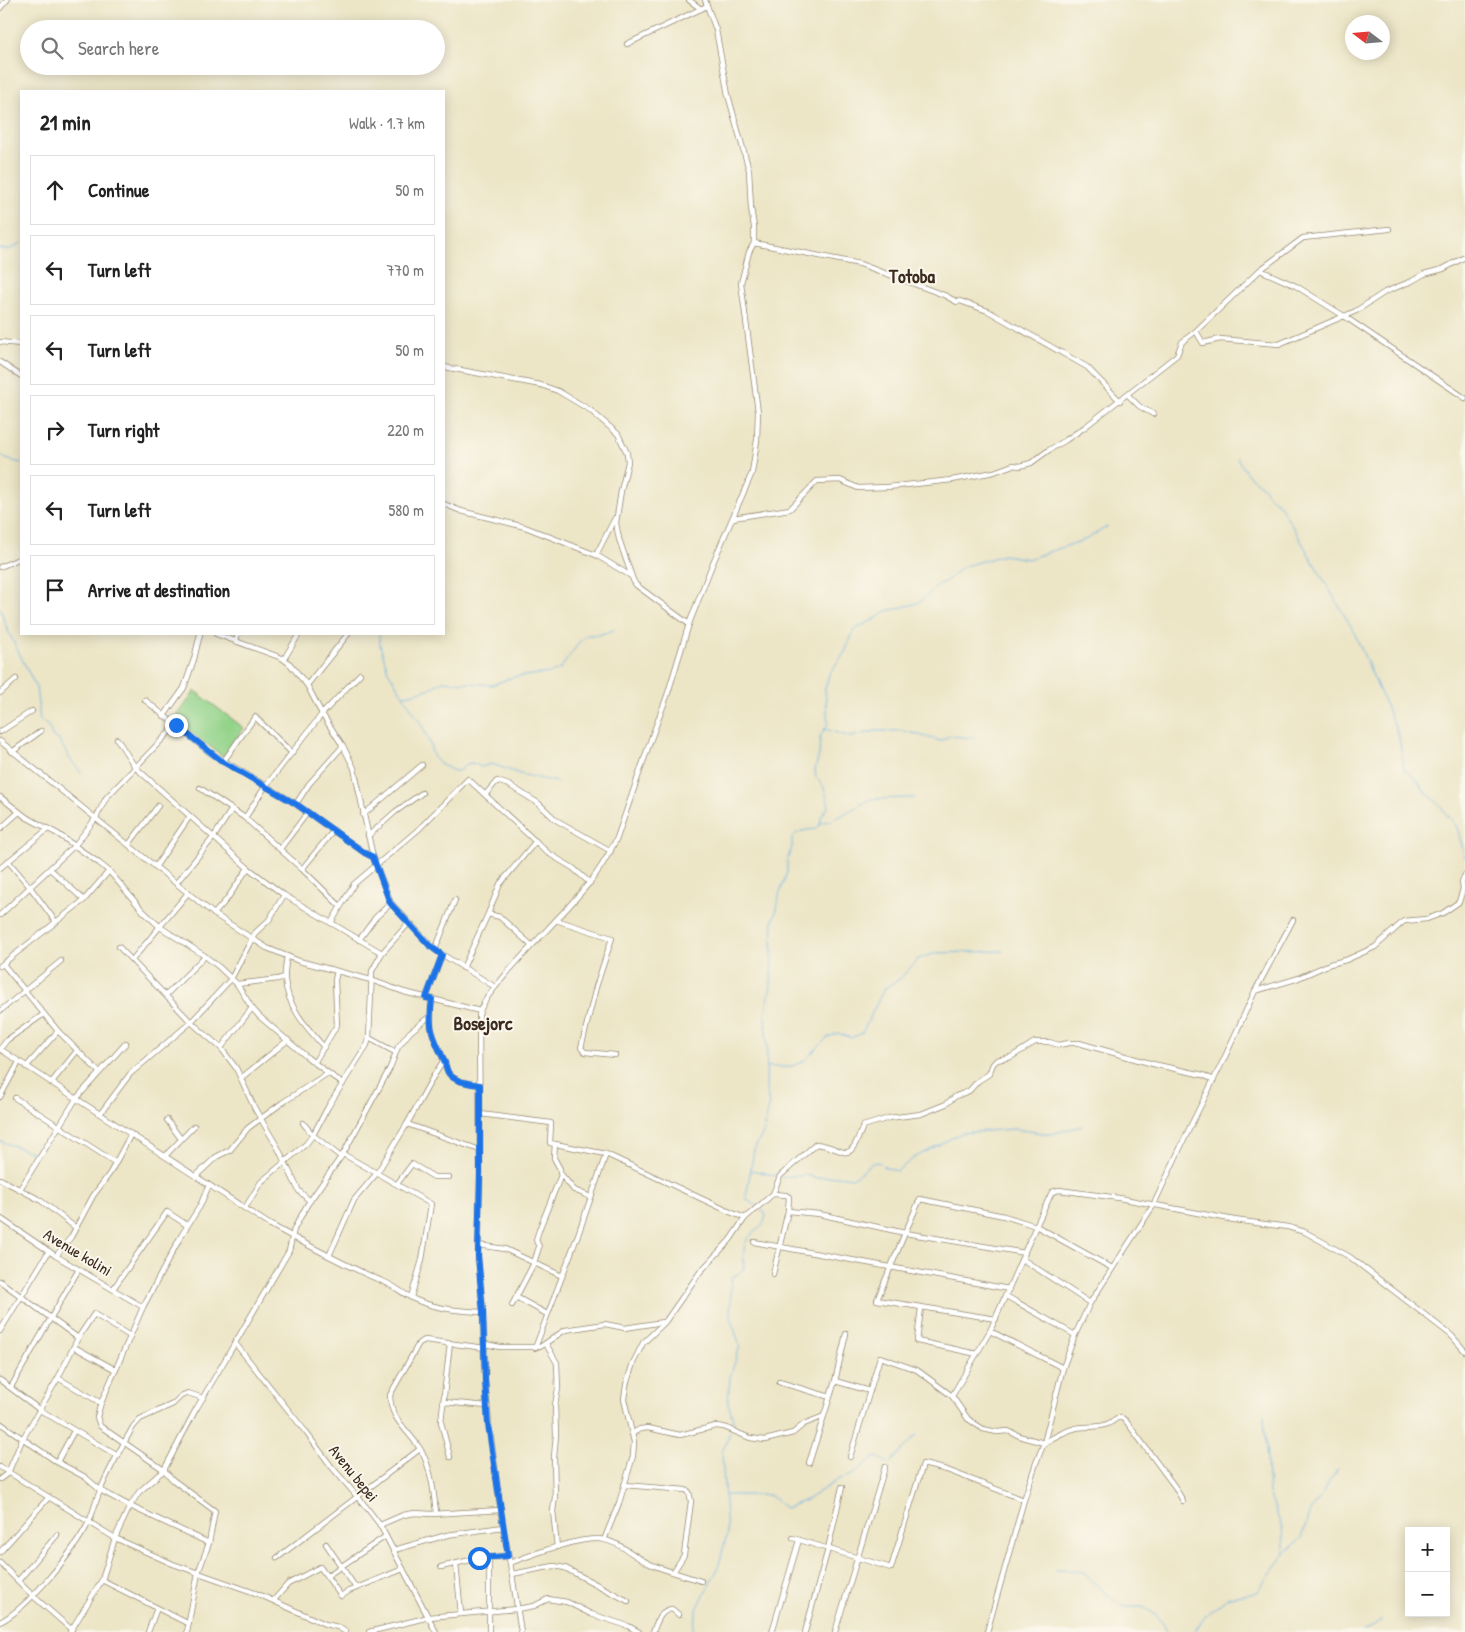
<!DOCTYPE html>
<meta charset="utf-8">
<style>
:root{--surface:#fff;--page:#f2f2f2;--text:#222;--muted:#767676;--line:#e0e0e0}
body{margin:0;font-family:"Patrick Hand",sans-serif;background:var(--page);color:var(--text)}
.controls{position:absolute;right:15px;bottom:15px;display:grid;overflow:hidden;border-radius:0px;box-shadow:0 2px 12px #0003}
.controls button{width:45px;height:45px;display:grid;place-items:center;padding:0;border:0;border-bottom:1px solid var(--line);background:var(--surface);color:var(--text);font:25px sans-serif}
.compass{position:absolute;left:1345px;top:15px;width:45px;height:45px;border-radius:50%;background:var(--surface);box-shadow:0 2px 12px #0003;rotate:286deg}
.stop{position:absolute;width:15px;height:15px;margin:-11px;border:4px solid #1a73e8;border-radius:50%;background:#fff}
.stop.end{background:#1a73e8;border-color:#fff;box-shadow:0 1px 5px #0008}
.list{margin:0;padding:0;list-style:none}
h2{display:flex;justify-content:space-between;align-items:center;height:65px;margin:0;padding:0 20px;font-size:21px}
h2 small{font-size:16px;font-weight:400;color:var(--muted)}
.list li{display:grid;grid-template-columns:32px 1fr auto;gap:15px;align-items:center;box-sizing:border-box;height:70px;margin:0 10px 10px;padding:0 10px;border:1px solid var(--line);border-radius:0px}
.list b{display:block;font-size:19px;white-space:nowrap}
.list em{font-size:16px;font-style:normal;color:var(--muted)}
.icon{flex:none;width:28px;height:28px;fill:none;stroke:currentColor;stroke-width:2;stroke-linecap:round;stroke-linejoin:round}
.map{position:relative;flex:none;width:1465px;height:1632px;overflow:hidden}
.search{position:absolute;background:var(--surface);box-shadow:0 2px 12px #0003;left:20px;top:20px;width:425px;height:55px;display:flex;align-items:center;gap:12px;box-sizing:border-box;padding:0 18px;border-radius:28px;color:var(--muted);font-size:19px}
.panel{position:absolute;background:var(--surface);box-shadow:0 2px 12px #0003;left:20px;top:90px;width:425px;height:545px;border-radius:0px}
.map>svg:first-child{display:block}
.green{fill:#93d389;stroke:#677e54}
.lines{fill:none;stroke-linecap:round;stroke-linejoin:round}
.stream{stroke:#6fb4e5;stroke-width:1}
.minor-casing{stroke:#948872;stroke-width:6}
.minor{stroke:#fff;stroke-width:4.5}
.route{stroke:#1a73e8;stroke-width:6}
.labels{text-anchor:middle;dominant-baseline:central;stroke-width:4;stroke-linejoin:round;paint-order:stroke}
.street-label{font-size:16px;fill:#3b2a1e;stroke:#fbf7ec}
.quarter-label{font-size:19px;font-weight:bold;fill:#3b2a1e;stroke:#fbf7ec}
</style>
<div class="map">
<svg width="1465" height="1632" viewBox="0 0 1465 1632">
<rect width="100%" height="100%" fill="#fbf7ec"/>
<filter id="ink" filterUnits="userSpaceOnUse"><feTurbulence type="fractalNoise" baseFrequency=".02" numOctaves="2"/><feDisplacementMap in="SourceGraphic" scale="10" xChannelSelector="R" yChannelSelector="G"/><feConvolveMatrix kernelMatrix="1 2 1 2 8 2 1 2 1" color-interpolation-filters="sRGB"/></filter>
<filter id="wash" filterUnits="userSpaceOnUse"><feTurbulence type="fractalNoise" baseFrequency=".0096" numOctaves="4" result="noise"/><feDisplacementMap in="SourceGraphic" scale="20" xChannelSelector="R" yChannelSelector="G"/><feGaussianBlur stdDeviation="1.12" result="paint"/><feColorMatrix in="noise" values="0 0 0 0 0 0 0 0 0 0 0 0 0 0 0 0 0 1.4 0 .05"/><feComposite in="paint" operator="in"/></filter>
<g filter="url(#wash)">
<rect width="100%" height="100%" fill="#ece5c6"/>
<polygon class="green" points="195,691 244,728 223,756 174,720"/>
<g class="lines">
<g class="stream">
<polyline points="0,249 9,250 21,243"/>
<polyline points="0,454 6,459 21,463"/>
<polyline points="1237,458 1248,475 1263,487 1269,496 1280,505 1353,630 1399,736 1404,769 1417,780 1422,789 1439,804 1457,827 1465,857"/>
<polyline points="0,608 8,631 36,687 40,720 48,726 53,737 59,740 70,759 81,773"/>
<polyline points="379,634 380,645 388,671 421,724 429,741 433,756 440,764 454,771 459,771 467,764 473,763 481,767 492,764 520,774 557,782"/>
<path d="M404 695C415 694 434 688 442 681L492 685 513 677 551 673 560 669 581 640 587 635H598L614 630"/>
<polyline points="825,729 850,737 875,731 904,731 941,741 949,736 974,738"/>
<polyline points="822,822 831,821 871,799 915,798"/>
<polyline points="767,1067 790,1067 804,1061 827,1038 838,1033 851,1038 862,1033 884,989 901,978 918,959 936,953 1003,951"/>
<polyline points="0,1141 34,1153"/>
<polyline points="751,1170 778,1176"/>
<polyline points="782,1177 807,1175 814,1178 838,1176 853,1178 872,1163 879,1162 884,1167 897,1171 914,1158 961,1133 1014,1129 1050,1134 1082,1126"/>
<path d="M757 1206 747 1200 746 1197 754 1150 764 1131 769 1104 766 1089 767 1046 765 1016 771 985 773 919 777 909 779 896 787 872V861L792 847V838C798 830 807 830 816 829L820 825 821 817 829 806 824 787 816 777 815 770 819 755 820 737 828 724 825 689 829 674 845 652 854 630 877 618 884 612 918 603 929 594 937 585 946 581 964 566 1004 555 1028 559 1087 539 1107 527"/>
<polyline points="1264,1416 1269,1493 1282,1528 1285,1553"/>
<path d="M732 1429 734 1423 728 1403 730 1377 740 1346 730 1317 731 1280 732 1277 738 1274 744 1268C744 1259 742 1249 747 1240 753 1231 765 1227 766 1215L760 1209"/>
<path d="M726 1495H768C776 1497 778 1505 786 1508L808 1499 839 1479 852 1475 872 1459 877 1457 889 1464 917 1435"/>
<polyline points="1055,1570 1081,1571 1118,1604 1127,1607 1143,1607 1156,1615 1164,1625 1167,1632"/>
<polyline points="692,1632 698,1607 718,1568 727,1534 722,1452 730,1432"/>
<polyline points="1194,1632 1207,1614 1229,1597 1251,1594 1258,1591 1285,1553 1302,1538 1309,1514 1338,1469"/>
<polyline points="1364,1632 1381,1620"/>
</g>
</g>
</g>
<g filter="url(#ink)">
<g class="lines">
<g class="minor-casing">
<g id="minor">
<polyline points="689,0 701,9"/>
<polyline points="0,8 7,0"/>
<polyline points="627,44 707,6"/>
<polyline points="754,243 860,264 944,295 957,302 960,301 988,311 1087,367 1120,401"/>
<polyline points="1260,270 1296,286 1344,316 1465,398"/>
<polyline points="1196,331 1203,343 1220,339 1279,344 1356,311 1385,292 1412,281 1424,274 1443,269 1465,257"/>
<polyline points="0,342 21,344"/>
<polyline points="0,362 21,376"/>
<polyline points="444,367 541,385 558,391 590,410 618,434 627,453 628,462 621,491 616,523 619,539 633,580 636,585 689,624"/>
<polyline points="1128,395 1139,406 1153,414"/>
<polyline points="444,504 461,511 525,527 596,555 631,576"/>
<polyline points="733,518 790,509 817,481 840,480 858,488 888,487 952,480 994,472 1013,465 1020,466 1031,463 1049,450 1066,440 1085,427 1177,355 1182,342 1196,331 1260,270 1303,238 1389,229"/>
<polyline points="596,555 615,518"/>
<polyline points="0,567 21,558"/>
<polyline points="216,634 282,658 290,664 307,685 322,714 343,746 354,768 373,857 391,903 435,950 495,987"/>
<polyline points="236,641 238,634"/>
<polyline points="284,659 299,634"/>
<polyline points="307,685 348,634"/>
<polyline points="0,693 16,679"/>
<polyline points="145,700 209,752 296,804 365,853 373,857"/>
<polyline points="164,716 184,688 194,659 200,634"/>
<polyline points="0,732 32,711"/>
<polyline points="117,739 135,767 248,868 284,895 382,953"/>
<polyline points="0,741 214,914 267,948 299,961 371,980 404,992 480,1011"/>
<polyline points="12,752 41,731"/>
<polyline points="223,762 255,717 292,753"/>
<polyline points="200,788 245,818 302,869 340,906"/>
<polyline points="485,795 497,781 509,785 538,803 556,820 611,851"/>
<polyline points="0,797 26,817 58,834 99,863 109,871 143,911 160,927 205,956 219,967 237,984 252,1008 259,1016 308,1058 343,1084"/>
<polyline points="296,804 309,784 343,746"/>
<polyline points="363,815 422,765"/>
<polyline points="245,818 265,787 322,714 360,674"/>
<polyline points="0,829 19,812"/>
<polyline points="368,836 395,812 422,793"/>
<polyline points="129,844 158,806"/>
<polyline points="280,849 308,812"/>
<polyline points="8,861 30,887 56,922"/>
<polyline points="156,866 190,816"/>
<polyline points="0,868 48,829"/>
<polyline points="50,869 84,900"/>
<polyline points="302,869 334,830"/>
<polyline points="177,882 213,838 232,809"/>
<polyline points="214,914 227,899 248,868"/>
<polyline points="488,914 500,917 531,945"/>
<polyline points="0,915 75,845 96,818 106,798 176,725"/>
<polyline points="556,920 612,938 596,987 581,1048 585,1052 615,1055"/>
<polyline points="331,923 354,884 419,829 468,779 548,853 573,868 590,883"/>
<polyline points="359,940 375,918 391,903"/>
<polyline points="119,947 191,1022 221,1048 236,1068 255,1109 278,1148 299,1191 310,1201"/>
<polyline points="435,950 455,900"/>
<path d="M287 956C286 964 284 972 285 980 287 1006 307 1028 324 1047"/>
<polyline points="132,960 188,893"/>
<polyline points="3,964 58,1031 99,1072"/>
<polyline points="0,966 84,900 109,871"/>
<polyline points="463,968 488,914 500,884 536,841"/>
<polyline points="237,984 278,979 285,977"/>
<polyline points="1255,991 1296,979 1330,964 1346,960 1375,947 1404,921 1427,919 1443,913 1459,902 1463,889 1462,882 1465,875"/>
<polyline points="166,995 205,956"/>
<polyline points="426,998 442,955"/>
<path d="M432 999C428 1029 432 1034 444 1060 446 1065 446 1071 450 1075 456 1081 471 1084 480 1085"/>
<polyline points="0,1011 61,961"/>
<polyline points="369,1038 395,1052"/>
<polyline points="221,1048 252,1008"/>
<path d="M0 1049 269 1224C306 1244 343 1265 382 1281 394 1285 404 1295 416 1300 437 1309 460 1311 483 1312"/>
<polyline points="0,1049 7,1040 44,1014"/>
<polyline points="314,1063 337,1025 335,980 337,971"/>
<polyline points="26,1067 58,1031"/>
<polyline points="241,1078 288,1040"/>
<polyline points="51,1083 77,1051"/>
<polyline points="0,1097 19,1062"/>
<polyline points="15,1098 116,1163"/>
<polyline points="100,1114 130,1074 191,1022 231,979 255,933 269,920 284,895"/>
<polyline points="480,1114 551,1123 550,1143 606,1154 730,1212 745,1218"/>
<polyline points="167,1120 181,1139"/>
<polyline points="303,1123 313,1135 341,1157"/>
<polyline points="407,1124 480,1150"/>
<polyline points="555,1144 554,1158 560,1169 560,1173 574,1190 591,1197"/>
<polyline points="343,1154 431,1204 422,1260 411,1297"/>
<polyline points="165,1156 194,1126"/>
<polyline points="196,1176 216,1157 230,1150 248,1128 282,1103 328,1073"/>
<polyline points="0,1179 40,1200 76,1228"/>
<polyline points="397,1184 412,1164 434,1177 449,1177"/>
<polyline points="20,1189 76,1099 126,1043"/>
<polyline points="245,1208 261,1182 306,1144 313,1135 328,1107 367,1045 369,1038 372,971 382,953 409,923"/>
<polyline points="788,1211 819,1214 905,1233 1025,1253"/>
<polyline points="0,1218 56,1256 143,1307"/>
<polyline points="754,1242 1009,1289"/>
<polyline points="478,1245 505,1249 562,1276"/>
<polyline points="56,1256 71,1237 93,1196 110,1173 131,1134"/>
<polyline points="329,1256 354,1200 377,1173 407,1124 433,1077 444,1060"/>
<polyline points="1022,1259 1090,1303"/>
<polyline points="773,1274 788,1211 789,1197 786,1195 773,1194"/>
<polyline points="0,1281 78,1338"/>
<polyline points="113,1289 167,1212 187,1225"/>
<polyline points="1006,1296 1075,1335"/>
<polyline points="516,1297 547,1314"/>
<polyline points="512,1305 534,1263 539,1247 536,1240 539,1230 561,1175"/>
<polyline points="921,1308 917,1341 977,1354"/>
<polyline points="996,1319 877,1300 905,1233 920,1199 1004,1216 1036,1226 1112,1268"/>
<polyline points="0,1331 49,1251"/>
<polyline points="990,1331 1063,1368"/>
<polyline points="235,1343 305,1431 331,1466 367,1508 380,1525 436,1632"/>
<polyline points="450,1343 441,1422 450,1457"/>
<polyline points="485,1344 500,1347 540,1347 565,1330 605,1324 625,1328 663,1322"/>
<polyline points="546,1344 557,1363 558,1389 555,1405 556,1435 554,1457 555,1497 553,1511 557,1547"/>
<polyline points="74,1347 116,1370"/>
<polyline points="535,1348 579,1232 606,1154"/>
<polyline points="58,1378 101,1403"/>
<polyline points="0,1380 40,1410 118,1456"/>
<polyline points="835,1381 870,1391"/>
<polyline points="779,1382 830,1397"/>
<polyline points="11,1387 79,1269"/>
<polyline points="952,1396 990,1331 1036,1226 1052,1192 1059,1190 1119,1198 1234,1220 1288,1227 1305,1232 1350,1257 1451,1335 1465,1351"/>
<polyline points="444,1402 487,1406"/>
<polyline points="0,1423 57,1462 85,1477 100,1490 130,1506 209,1543"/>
<polyline points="633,1433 640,1429 648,1428 680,1435 716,1426 724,1427 750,1438 765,1440 793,1433 804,1424 824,1416"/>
<path d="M850 1457 880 1357 917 1370 952 1396 968 1419 983 1429 997 1432 1008 1431 1022 1437 1044 1443C1054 1437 1065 1431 1076 1428 1092 1425 1103 1430 1117 1418H1122L1126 1421 1175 1487 1183 1501"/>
<polyline points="57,1462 74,1431"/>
<polyline points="809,1463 835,1381 846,1334"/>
<polyline points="0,1467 115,1538 173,1564 258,1594 325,1624 338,1627 346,1632"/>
<polyline points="0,1479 8,1473 22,1440 58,1378 78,1338 94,1314 130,1336"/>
<polyline points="624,1485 686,1490 689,1492 691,1501 684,1555 674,1571"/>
<path d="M436 1513C434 1494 432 1474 424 1456 414 1433 390 1423 390 1395L419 1343 425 1340 485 1348"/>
<polyline points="380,1525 403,1515 415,1513 432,1514 501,1510"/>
<polyline points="793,1538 891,1568 923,1464 947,1470 1024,1500"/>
<path d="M604 1540 619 1503 633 1456 634 1442 624 1399 626 1385 633 1363 643 1343 665 1322 700 1272 730 1240 745 1218 773 1194 780 1176 816 1144C847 1147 847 1169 863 1126L889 1118 921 1114 946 1104 956 1096 969 1091 978 1081 989 1074 993 1064 997 1060 1011 1057 1035 1042H1049L1059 1045 1069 1043H1079L1153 1064 1203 1075 1214 1080"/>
<polyline points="326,1544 356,1588"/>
<polyline points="394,1550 447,1535 503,1527"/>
<polyline points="0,1552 49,1497"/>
<polyline points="277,1558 420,1449"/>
<polyline points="0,1563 32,1595 72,1630"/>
<path d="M510 1563C533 1554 575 1538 599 1539 620 1541 632 1556 650 1564 666 1571 684 1575 701 1581"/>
<polyline points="456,1564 461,1614"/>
<polyline points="441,1567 479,1558 508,1556"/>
<polyline points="512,1574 554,1566 565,1568 628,1601"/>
<polyline points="327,1576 386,1536"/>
<polyline points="102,1580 189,1624"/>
<polyline points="18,1581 57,1535"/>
<polyline points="274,1600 288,1584 320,1567 341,1596 349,1591 403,1569"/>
<path d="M0 1622C28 1608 73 1552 88 1524 93 1514 95 1502 100 1491 109 1469 121 1448 133 1427L140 1419 173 1404 181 1396 188 1393 203 1398"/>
<polyline points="70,1632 102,1580 115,1538 130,1506 139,1492 164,1470 195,1411 289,1251 294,1229 307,1205 343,1154 390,1068 398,1047 410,1032 430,1016"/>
<polyline points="148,1632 157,1608"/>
<polyline points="187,1632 198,1573 209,1543 215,1511 173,1480 164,1470 100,1426 97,1417 101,1403 143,1307 181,1236 200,1206 209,1185"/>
<polyline points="369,1632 429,1617 517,1609 534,1606 548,1599 567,1602 591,1614 628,1626 639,1632"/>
<polyline points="489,1632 489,1557"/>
<path d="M521 1632 512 1574 503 1527 489 1424 485 1380 483 1312 478 1256 480 1175 479 1015C482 1000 497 986 506 974 533 943 563 915 589 883 601 869 609 854 617 838L651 739 667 696 689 624 712 565 752 473 757 440 758 412 741 283 749 252 754 243V227L751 208 749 170 728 95 716 30 705 0"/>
<path d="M653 1632C657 1622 660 1610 672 1609L679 1615"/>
<polyline points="772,1632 799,1540"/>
<polyline points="805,1632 828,1549 842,1487"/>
<polyline points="835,1632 885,1467"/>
<polyline points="987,1632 1024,1500 1036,1463 1044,1443 1063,1368 1075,1335 1090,1303 1153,1206 1191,1125 1224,1059 1255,991 1293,920"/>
</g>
</g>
<use href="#minor" class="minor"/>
</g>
</g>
<g class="lines" filter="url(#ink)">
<path class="route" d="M176 725 223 762 296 804 365 853 373 857 390 903 429 945 442 955 426 998 432 999C428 1029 432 1034 444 1060 446 1065 446 1071 450 1075 456 1082 471 1084 480 1085V1175L478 1256 483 1312 485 1380 488 1424 508 1556 479 1558"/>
</g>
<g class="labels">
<g class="street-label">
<text transform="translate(78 1252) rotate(31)">Avenue kolini</text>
<text transform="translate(354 1473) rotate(51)">Avenu bepei</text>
</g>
<g class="quarter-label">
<text x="912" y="276">Totoba</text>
<text x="483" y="1023">Bosejorc</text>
</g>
</g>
</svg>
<div class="controls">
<button>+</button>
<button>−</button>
</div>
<svg class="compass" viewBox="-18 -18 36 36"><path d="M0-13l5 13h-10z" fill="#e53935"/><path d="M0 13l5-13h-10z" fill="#767676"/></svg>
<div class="stop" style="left:479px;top:1558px"></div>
<div class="stop end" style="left:176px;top:725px"></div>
<div class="search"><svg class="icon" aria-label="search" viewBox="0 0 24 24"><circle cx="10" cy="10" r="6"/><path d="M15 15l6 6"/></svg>Search here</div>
<section class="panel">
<h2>21 min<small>Walk · 1.7 km</small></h2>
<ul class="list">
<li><svg class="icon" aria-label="ahead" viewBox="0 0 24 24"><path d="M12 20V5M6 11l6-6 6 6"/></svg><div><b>Continue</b></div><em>50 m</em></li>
<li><svg class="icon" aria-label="left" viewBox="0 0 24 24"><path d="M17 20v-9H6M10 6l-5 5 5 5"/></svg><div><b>Turn left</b></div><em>770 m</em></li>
<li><svg class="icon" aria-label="left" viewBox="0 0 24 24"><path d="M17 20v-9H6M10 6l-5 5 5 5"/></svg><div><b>Turn left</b></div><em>50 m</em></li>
<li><svg class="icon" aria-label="right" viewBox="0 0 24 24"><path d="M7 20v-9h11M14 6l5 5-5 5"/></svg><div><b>Turn right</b></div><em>220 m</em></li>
<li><svg class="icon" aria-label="left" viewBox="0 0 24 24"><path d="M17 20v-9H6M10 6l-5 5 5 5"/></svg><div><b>Turn left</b></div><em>580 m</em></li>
<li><svg class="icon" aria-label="arrive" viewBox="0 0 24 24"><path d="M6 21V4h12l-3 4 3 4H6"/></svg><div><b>Arrive at destination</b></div></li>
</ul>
</section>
</div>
